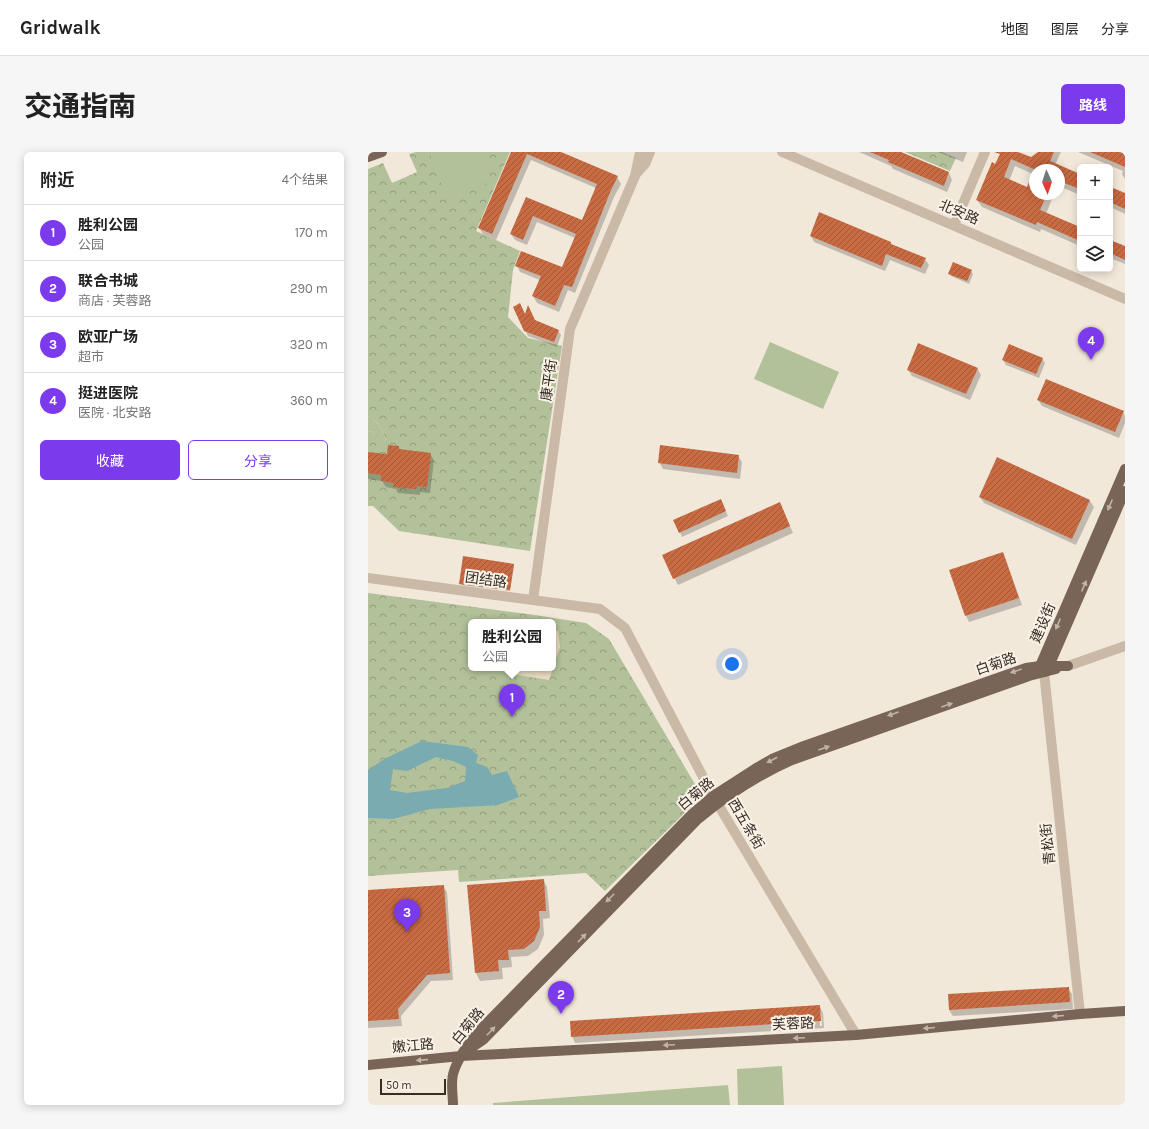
<!DOCTYPE html>
<html lang="zh">
<meta charset="utf-8">
<style>
:root{--surface:#fff;--page:#f6f6f6;--text:#222;--muted:#767676;--line:#e0e0e0;--accent:#7c3aed}
body{margin:0;font-family:Karla,"Noto Sans SC",sans-serif;background:var(--page);color:var(--text)}
.controls{position:absolute;right:12px;top:12px;display:grid;overflow:hidden;border-radius:6px;box-shadow:0 2px 10px #0003}
.controls button{width:36px;height:36px;display:grid;place-items:center;padding:0;border:0;border-bottom:1px solid var(--line);background:var(--surface);color:var(--text);font:20px sans-serif}
.compass{position:absolute;left:661px;top:12px;width:36px;height:36px;border-radius:50%;background:var(--surface);box-shadow:0 2px 10px #0003;rotate:177deg}
.scale{position:absolute;left:12px;bottom:10px;width:66px;box-sizing:border-box;padding-left:4px;border:2px solid #362d27;border-top:0;font-size:11px;line-height:14px;white-space:nowrap;color:#362d27;-webkit-text-stroke:3px #faf2e7;paint-order:stroke}
.you{position:absolute;left:364px;top:512px;width:14px;height:14px;margin:-10px;border:3px solid #fff;border-radius:50%;background:#1a73e8;box-shadow:0 0 0 6px #1a73e833}
.badge{display:grid;place-items:center;width:26px;height:26px;border-radius:50%;background:var(--accent);color:#fff;font-size:13px;font-weight:700}
.pin{position:absolute;translate:-50% -33px;filter:drop-shadow(0 1px 2px #0008)}
.pin::after{content:'';position:absolute;top:21px;width:14px;height:12px;background:inherit;clip-path:polygon(0 0,100% 0,50% 100%)}
.popup{position:absolute;left:100px;top:467px;width:88px;height:52px;box-sizing:border-box;display:grid;place-content:center;border-radius:6px;background:var(--surface);filter:drop-shadow(0 1px 3px #0005);font-size:13px;white-space:nowrap;color:var(--muted)}
.popup b{font-size:15px;color:var(--text)}
.popup::after{content:'';position:absolute;left:50%;top:100%;margin-left:-8px;border:8px solid transparent;border-top-color:var(--surface)}
.list{margin:0;padding:0;list-style:none}
h2{display:flex;justify-content:space-between;align-items:center;height:52px;margin:0;padding:0 16px;font-size:17px}
h2 small{font-size:13px;font-weight:400;color:var(--muted)}
.list li{display:grid;grid-template-columns:26px 1fr auto;gap:12px;align-items:center;box-sizing:border-box;height:56px;padding:0 16px;border-top:1px solid var(--line)}
.list b{display:block;font-size:15px;white-space:nowrap}
.list p{margin:0;font-size:13px;white-space:nowrap;color:var(--muted)}
.list em{font-size:13px;font-style:normal;color:var(--muted)}
.actions{display:flex;gap:8px;padding:12px 16px}
.actions a{flex:1;padding:9px 0;border:1px solid var(--accent);border-radius:6px;text-align:center;font-size:14px;color:var(--accent)}
.actions .main{background:var(--accent);color:#fff}
.icon{flex:none;width:22px;height:22px;fill:none;stroke:currentColor;stroke-width:2;stroke-linecap:round;stroke-linejoin:round}
.map{position:relative;flex:none;width:757px;height:953px;overflow:hidden;border-radius:6px}
header{display:flex;align-items:center;gap:24px;box-sizing:border-box;height:56px;padding:0 20px;background:var(--surface);border-bottom:1px solid var(--line)}
header strong{font-size:19px}
nav{display:flex;gap:22px;margin-inline-start:auto;font-size:14px}
.intro{display:flex;align-items:center;justify-content:space-between;box-sizing:border-box;height:96px;padding:0 24px}
h1{margin:0;font-size:28px}
.button{padding:10px 18px;border-radius:6px;background:var(--accent);color:#fff;font-size:14px;font-weight:700}
main{display:flex;gap:24px;padding:0 24px}
aside{flex:1;background:var(--surface);border-radius:6px;box-shadow:0 2px 10px #0003}
.map>svg:first-child{display:block}
.grass{fill:url(#grass-tufts)}
.forest{fill:url(#forest-crowns);fill-rule:evenodd}
.garden{fill:#b2c19a}
.plaza{fill:#eadac1}
.water{fill:#79abb0;fill-rule:evenodd}
.shadow{fill:#0003;fill-rule:evenodd}
.building{fill:url(#building-hatch);fill-rule:evenodd}
.lines{fill:none;stroke-linecap:round;stroke-linejoin:round}
.minor{stroke:#cab9a6;stroke-width:10}
.major{stroke:#796558;stroke-width:10}
.oneway{fill:#c0b3a7}
.labels{text-anchor:middle;dominant-baseline:central;stroke-width:4;stroke-linejoin:round;paint-order:stroke}
.street-label{font-size:14px;fill:#362d27;stroke:#faf2e7}
</style>
<header>
<strong>Gridwalk</strong>
<nav><a>地图</a><a>图层</a><a>分享</a></nav>
</header>
<div class="intro"><h1>交通指南</h1><a class="button">路线</a></div>
<main>
<aside>
<h2>附近<small>4个结果</small></h2>
<ul class="list">
<li><span class="badge">1</span><div><b>胜利公园</b><p>公园</p></div><em>170 m</em></li>
<li><span class="badge">2</span><div><b>联合书城</b><p>商店 · 芙蓉路</p></div><em>290 m</em></li>
<li><span class="badge">3</span><div><b>欧亚广场</b><p>超市</p></div><em>320 m</em></li>
<li><span class="badge">4</span><div><b>挺进医院</b><p>医院 · 北安路</p></div><em>360 m</em></li>
</ul>
<div class="actions"><a class="main">收藏</a><a>分享</a></div>
</aside>
<div class="map">
<svg width="757" height="953" viewBox="0 0 757 953">
<defs>
<pattern id="grass-tufts" width="24" height="20" patternUnits="userSpaceOnUse"><rect width="24" height="20" fill="#b2c19a"/><path d="M3 7l-1-3M5 7V3M7 7l1-3M15 17l-1-3M17 17v-4M19 17l1-3" fill="none" stroke="#929d7e"/></pattern>
<pattern id="forest-crowns" width="20" height="18" patternUnits="userSpaceOnUse"><rect width="20" height="18" fill="#b2c19a"/><path d="M2 6a3 3 0 1 1 6 0M12 15a3 3 0 1 1 6 0" fill="none" stroke="#929d7e"/></pattern>
<pattern id="building-hatch" width="6" height="6" patternUnits="userSpaceOnUse"><rect width="6" height="6" fill="#c86a42"/><path d="M-1 1l2-2M0 6l6-6M5 7l2-2" fill="none" stroke="#a35837"/></pattern>
</defs>
<rect width="100%" height="100%" fill="#f2e8da"/>
<path class="grass" d="M0 264C11 271 15 277 18 289L11 293 5 280 0 279Z"/>
<g class="forest">
<path d="M48 0H142L108 79 152 99 145 118 140 165 160 186 194 194 162 399 31 379 5 354H0V279L5 280 11 292 18 289C15 277 11 271 0 264V17L15 11 24 31 49 20 41 2Z"/>
<polygon points="537,0 574,0 588,6 582,19"/>
<path d="M0 441 160 462 218 471 241 487 334 644 237 739 218 721 91 730 90 718 0 724ZM103 470H185V516H103Z"/>
</g>
<g class="garden">
<polygon points="68,0 113,0 124,29 79,46 62,2"/>
<polygon points="402,190 471,220 455,257 386,227"/>
<polygon points="414,914 416,953 370,953 369,917"/>
<polygon points="360,933 362,953 125,953 125,951"/>
</g>
<g class="plaza">
<polygon points="185,478 190,479 192,495 185,515"/>
<polygon points="138,516 185,516 181,528 137,521"/>
</g>
<path class="water" d="M54 589 100 595 110 603 108 611 119 615 124 623 139 619 151 645 130 653 62 657 25 667 0 666V618L18 606ZM68 605 85 609 98 615 97 629 79 636 39 641 22 638 25 617 39 619Z"/>
<g class="shadow">
<polygon points="145,0 191,0 249,25 253,32 246,45 207,141 200,138 191,160 169,151 165,144 172,128 152,120 149,114 194,116 207,86 169,70 159,93 147,88 143,82 159,46 214,69 228,36 163,8 128,88 115,82 111,76"/>
<polygon points="491,0 530,0 581,21 584,28 579,40 525,17 523,14"/>
<polygon points="570,0 599,0 595,10"/>
<path d="M634 0H648L681 14 672 0H693L687 13 712 23V43L691 34V18H667V42H686L678 62 712 76V94L673 77 672 80 614 55 609 48 628 13ZM647 14 665 22 659 36 641 29Z"/>
<polygon points="710,0 754,0 757,4 757,27 754,22 755,19"/>
<polygon points="742,35 757,42 757,62 742,55"/>
<polygon points="443,84 523,91 524,93 557,107 561,113 557,122 522,108 517,119 446,90"/>
<polygon points="742,89 757,95 757,112 742,106"/>
<polygon points="603,119 605,122 601,132 583,124 582,121"/>
<polygon points="157,163 167,169 190,178 193,183 189,195 160,184 157,178"/>
<polygon points="674,206 677,211 671,226 638,213 635,208"/>
<polygon points="609,216 613,223 602,248 544,224 540,218"/>
<polygon points="670,248 755,260 757,264 757,271 751,286 674,254"/>
<polygon points="31,295 32,298 62,302 66,308 62,341 52,340 52,343 30,341 28,337 18,335 14,329 0,327 0,301 20,303"/>
<polygon points="370,304 374,310 372,327 295,317 291,310"/>
<polygon points="612,345 722,349 726,355 708,393 616,351"/>
<polygon points="355,353 360,364 314,385 312,380"/>
<polygon points="415,358 425,381 310,433 295,404"/>
<polygon points="635,401 638,408 654,453 601,470 598,464"/>
<polygon points="146,414 142,439 93,433 92,431"/>
<polygon points="175,728 179,735 182,766 175,767 176,783 170,797 160,804 143,805 144,815 134,816 135,827 112,829 108,821 100,734"/>
<polygon points="75,734 79,740 85,828 63,829 33,864 34,874 0,876 0,739"/>
<polygon points="700,836 704,842 705,857 585,864 581,858"/>
<path d="M451 854 455 861 456 876 207 891 204 884ZM451 860H453L454 874H452Z"/>
</g>
<g class="building">
<polygon points="143,0 193,0 250,24 243,38 204,135 196,133 187,154 164,144 173,124 147,114 153,99 194,115 208,82 165,64 155,88 142,82 158,45 214,68 229,32 159,2 124,82 110,76"/>
<polygon points="502,0 533,0 581,20 576,34 520,10 521,8"/>
<path d="M626 0H650L663 5 670 0H686L682 9 712 22V37L691 29V18L667 17V42H679L672 58 712 75V89L669 70 668 73 608 48 624 10 627 12 632 2ZM643 7 666 17 659 35 636 25Z"/>
<polygon points="722,0 757,0 757,15"/>
<polygon points="745,36 757,41 757,57 742,50 742,42"/>
<polygon points="451,60 523,90 523,92 558,106 553,116 518,102 514,114 442,84"/>
<polygon points="742,88 757,94 757,108 742,101"/>
<polygon points="585,110 604,118 599,129 580,122"/>
<polygon points="152,151 157,162 160,153 167,168 191,178 186,190 156,179 145,155"/>
<polygon points="550,191 610,216 598,242 539,218"/>
<polygon points="641,192 675,206 668,222 634,208"/>
<polygon points="678,227 756,259 747,280 669,248"/>
<polygon points="20,293 31,294 31,297 63,301 59,335 49,334 48,337 25,335 26,331 13,329 13,323 0,321 0,300 19,302"/>
<polygon points="292,293 371,303 369,321 290,311"/>
<polygon points="629,305 722,348 704,387 611,345"/>
<polygon points="353,347 358,359 311,381 305,368"/>
<polygon points="412,350 422,374 305,427 294,403"/>
<polygon points="635,400 651,446 597,464 581,418"/>
<polygon points="95,404 146,412 142,438 91,432"/>
<polygon points="176,727 178,759 171,759 172,775 166,789 156,797 140,798 141,808 130,808 131,819 107,821 99,733"/>
<polygon points="76,733 82,821 59,823 30,857 31,867 0,869 0,738"/>
<polygon points="701,835 702,850 581,858 580,842"/>
<polygon points="452,853 453,869 203,885 202,869"/>
</g>
<g class="lines">
<g class="minor">
<polyline points="414,0 757,147"/>
<polyline points="268,22 277,12 282,0"/>
<polyline points="586,73 617,0"/>
<polyline points="0,426 232,457 257,476 345,644 488,883"/>
<polyline points="165,448 202,177 267,24 272,0"/>
<polyline points="700,514 757,494"/>
<polyline points="676,520 712,862"/>
</g>
<g class="major">
<polyline points="0,5 14,0"/>
<polyline points="757,317 672,514 676,520 681,514 757,339"/>
<path d="M99 899 115 888 329 668C358 644 390 623 424 608L661 524 688 517"/>
<polyline points="0,913 93,904 488,883 712,862 757,859"/>
<path d="M85 953C85 942 82 929 86 919 90 906 99 894 107 883L324 662 345 644 390 615 404 607 436 594 658 516 672 514H700"/>
</g>
</g>
<defs><path id="oneway-solid" d="M-6-.8H1V-3.2L6.5 0L1 3.2V.8H-6Z"/></defs>
<g class="oneway">
<use href="#oneway-solid" transform="translate(742 353) rotate(113)"/>
<use href="#oneway-solid" transform="translate(716 434) rotate(-67)"/>
<use href="#oneway-solid" transform="translate(690 472) rotate(113)"/>
<use href="#oneway-solid" transform="translate(648 519) rotate(161)"/>
<use href="#oneway-solid" transform="translate(579 553) rotate(-19)"/>
<use href="#oneway-solid" transform="translate(525 562) rotate(161)"/>
<use href="#oneway-solid" transform="translate(456 596) rotate(-19)"/>
<use href="#oneway-solid" transform="translate(404 608) rotate(152)"/>
<use href="#oneway-solid" transform="translate(242 746) rotate(135)"/>
<use href="#oneway-solid" transform="translate(214 786) rotate(-46)"/>
<use href="#oneway-solid" transform="translate(690 864) rotate(175)"/>
<use href="#oneway-solid" transform="translate(561 876) rotate(175)"/>
<use href="#oneway-solid" transform="translate(123 879) rotate(-46)"/>
<use href="#oneway-solid" transform="translate(431 886) rotate(177)"/>
<use href="#oneway-solid" transform="translate(301 893) rotate(177)"/>
<use href="#oneway-solid" transform="translate(54 908) rotate(175)"/>
</g>
<g class="labels">
<g class="street-label">
<text transform="translate(591 60) rotate(23)">北安路</text>
<text transform="translate(181 228) rotate(-82)">康平街</text>
<text transform="translate(118 428) rotate(8)">团结路</text>
<text transform="translate(675 471) rotate(-67)">建设街</text>
<text transform="translate(628 512) rotate(-19)">白菊路</text>
<text transform="translate(328 642) rotate(-40)">白菊路</text>
<text transform="translate(378 672) rotate(59)">西五条街</text>
<text transform="translate(680 692) rotate(-96)">青松街</text>
<text transform="translate(425 872) rotate(-3)">芙蓉路</text>
<text transform="translate(100 874) rotate(-51)">白菊路</text>
<text transform="translate(45 894) rotate(-5)">嫩江路</text>
</g>
</g>
</svg>
<div class="controls">
<button>+</button>
<button>−</button>
<button><svg class="icon" aria-label="layers" viewBox="0 0 24 24"><path d="M12 4l9 5-9 5-9-5zM3 14l9 5 9-5"/></svg></button>
</div>
<svg class="compass" viewBox="-18 -18 36 36"><path d="M0-13l5 13h-10z" fill="#e53935"/><path d="M0 13l5-13h-10z" fill="#767676"/></svg>
<div class="scale">50 m</div>
<div class="you"></div>
<div class="pin badge" style="left:144px;top:565px">1</div>
<div class="popup"><b>胜利公园</b>公园</div>
<div class="pin badge" style="left:193px;top:862px">2</div>
<div class="pin badge" style="left:39px;top:780px">3</div>
<div class="pin badge" style="left:723px;top:208px">4</div>
</div>
</main>
